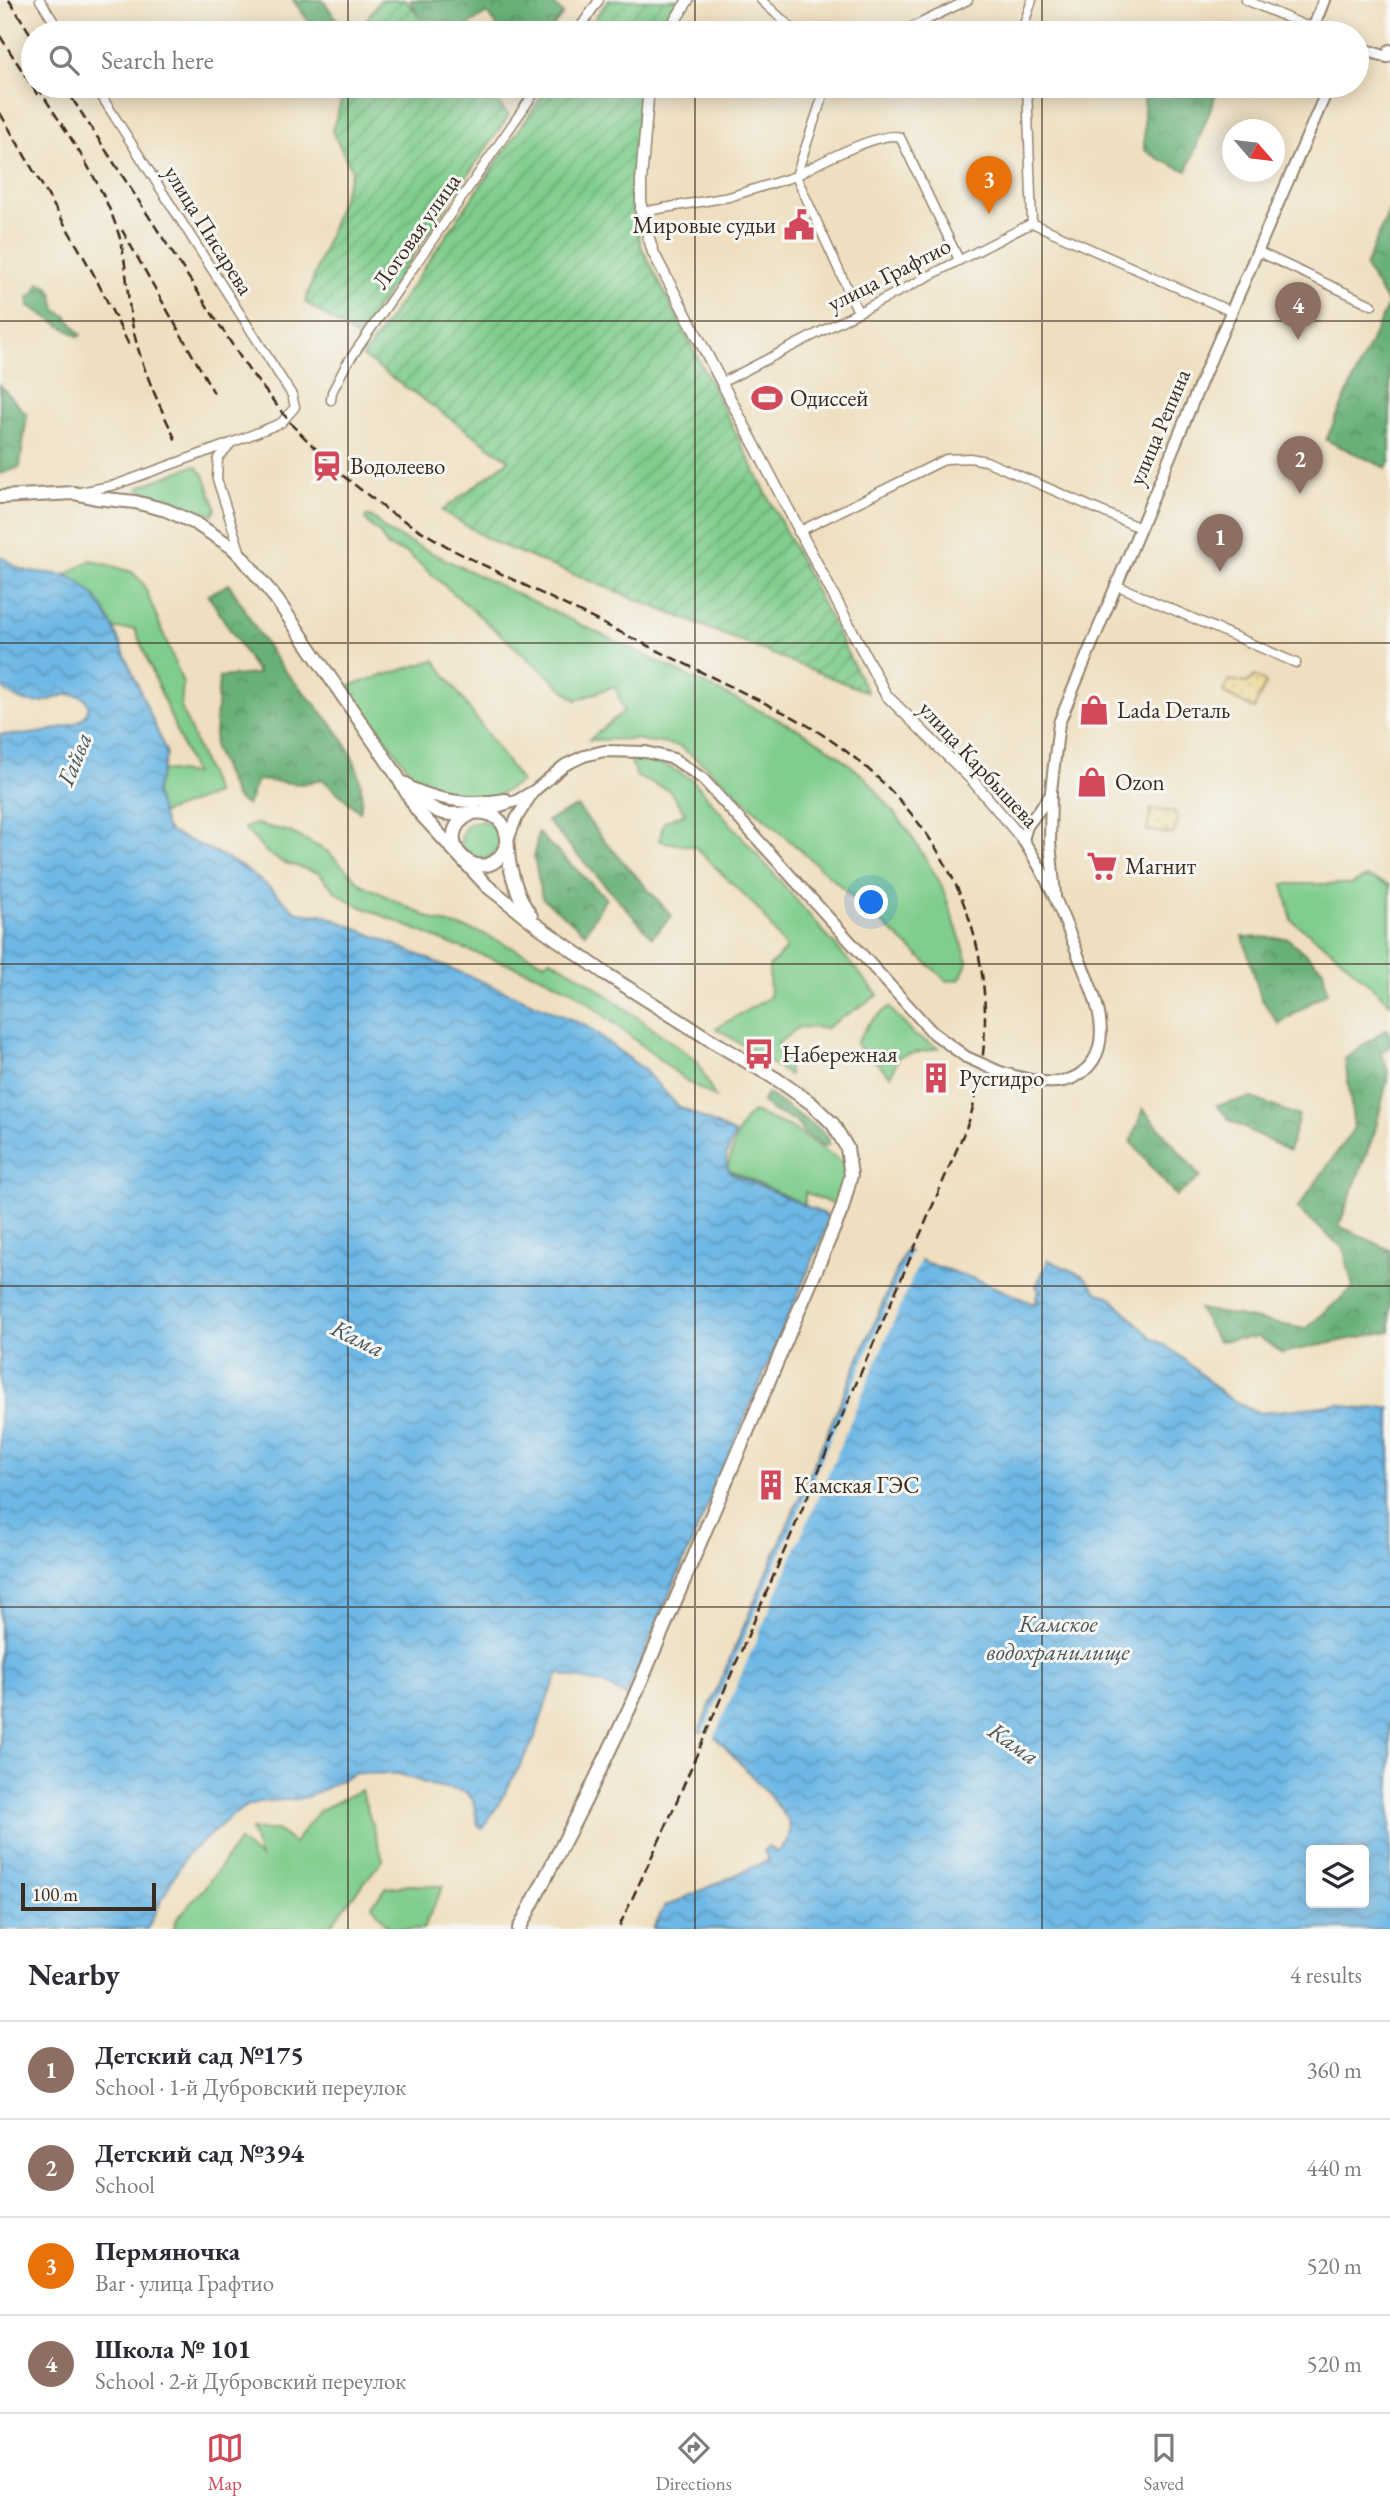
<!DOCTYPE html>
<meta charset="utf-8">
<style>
:root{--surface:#fff;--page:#f7f7f7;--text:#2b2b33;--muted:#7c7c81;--line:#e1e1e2;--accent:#d1495b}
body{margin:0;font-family:"EB Garamond",serif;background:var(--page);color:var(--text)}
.controls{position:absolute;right:21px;bottom:21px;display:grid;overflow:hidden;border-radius:7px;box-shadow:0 4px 18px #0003}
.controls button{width:63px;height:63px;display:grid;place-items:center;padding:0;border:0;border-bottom:2px solid var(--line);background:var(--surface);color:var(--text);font:35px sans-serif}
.compass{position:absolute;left:1222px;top:119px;width:63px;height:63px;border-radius:50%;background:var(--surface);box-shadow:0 4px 18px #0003;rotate:118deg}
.scale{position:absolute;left:21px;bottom:18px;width:135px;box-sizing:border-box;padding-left:7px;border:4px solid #3b2a1e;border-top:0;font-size:19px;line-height:24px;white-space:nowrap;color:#3b2a1e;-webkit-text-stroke:5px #f6f6f2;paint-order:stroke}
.you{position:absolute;left:872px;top:903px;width:24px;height:24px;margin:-18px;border:5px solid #fff;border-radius:50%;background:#1a73e8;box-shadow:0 0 0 10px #1a73e833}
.badge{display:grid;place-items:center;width:46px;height:46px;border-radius:50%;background:var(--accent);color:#fff;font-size:23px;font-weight:700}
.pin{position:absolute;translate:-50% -58px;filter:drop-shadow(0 2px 4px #0008)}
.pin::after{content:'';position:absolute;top:37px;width:24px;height:21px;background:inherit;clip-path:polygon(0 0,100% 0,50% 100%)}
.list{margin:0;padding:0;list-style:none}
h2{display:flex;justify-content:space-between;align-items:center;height:91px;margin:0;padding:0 28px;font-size:30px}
h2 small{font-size:23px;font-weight:400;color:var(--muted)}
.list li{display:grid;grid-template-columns:46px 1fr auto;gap:21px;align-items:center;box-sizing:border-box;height:98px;padding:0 28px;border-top:2px solid var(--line)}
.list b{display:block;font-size:26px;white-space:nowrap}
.list p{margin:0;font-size:23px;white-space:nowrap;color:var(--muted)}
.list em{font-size:23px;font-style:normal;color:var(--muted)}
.icon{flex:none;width:38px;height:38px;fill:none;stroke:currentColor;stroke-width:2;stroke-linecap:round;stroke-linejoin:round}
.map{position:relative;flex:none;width:1390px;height:1929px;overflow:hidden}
.search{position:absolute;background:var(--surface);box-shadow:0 4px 18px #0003;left:21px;right:21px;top:21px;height:77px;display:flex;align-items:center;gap:18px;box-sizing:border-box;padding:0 24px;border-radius:38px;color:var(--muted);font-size:26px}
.sheet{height:483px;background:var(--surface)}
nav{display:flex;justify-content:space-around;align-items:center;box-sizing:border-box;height:98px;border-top:2px solid var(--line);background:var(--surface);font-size:19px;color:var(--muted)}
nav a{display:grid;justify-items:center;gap:4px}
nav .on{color:var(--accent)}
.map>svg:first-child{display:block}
.green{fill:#80cd8d;stroke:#5e7c56;stroke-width:2}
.forest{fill:url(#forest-crowns);stroke:#526d4b;stroke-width:2}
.sand{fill:url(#sand-dots);stroke:#94825e;stroke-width:2}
.garden{fill:url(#garden-furrows);stroke:#5e7c56;stroke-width:2}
.water{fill:url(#water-waves);stroke:#547182;stroke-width:2;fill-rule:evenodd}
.pier{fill:#efdfc0}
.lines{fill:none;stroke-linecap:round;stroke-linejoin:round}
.minor-casing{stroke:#95846f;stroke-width:11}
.tertiary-casing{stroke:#95846f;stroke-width:13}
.secondary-casing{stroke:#95846f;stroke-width:14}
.primary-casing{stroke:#95846f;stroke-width:16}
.minor{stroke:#fff;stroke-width:8}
.tertiary{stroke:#fff;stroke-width:10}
.secondary{stroke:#fff;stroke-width:10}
.primary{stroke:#fff;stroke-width:12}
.rail{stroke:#3b2a1e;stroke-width:2.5;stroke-dasharray:10 5;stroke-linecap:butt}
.secondary-bridge-casing{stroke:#95846f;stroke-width:14;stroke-linecap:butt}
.secondary-bridge{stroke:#fff;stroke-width:10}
.grid{fill:none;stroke:#3b2a1e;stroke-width:2;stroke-opacity:0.55}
.labels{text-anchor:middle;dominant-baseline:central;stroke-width:6;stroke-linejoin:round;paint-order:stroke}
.poi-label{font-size:23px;fill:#3b2a1e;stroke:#f6f6f2;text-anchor:start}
.street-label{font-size:23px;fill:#3b2a1e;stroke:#f6f6f2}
.water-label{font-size:24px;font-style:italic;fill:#4a555a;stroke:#f6f6f2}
</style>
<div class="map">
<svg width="1390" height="1929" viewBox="0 0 1390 1929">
<defs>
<pattern id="forest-crowns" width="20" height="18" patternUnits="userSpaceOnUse" patternTransform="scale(1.75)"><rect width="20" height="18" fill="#68b078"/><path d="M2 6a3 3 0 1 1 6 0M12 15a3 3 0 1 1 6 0" fill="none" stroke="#578f62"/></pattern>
<pattern id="sand-dots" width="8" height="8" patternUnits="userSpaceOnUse" patternTransform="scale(1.75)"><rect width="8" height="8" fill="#eeda9e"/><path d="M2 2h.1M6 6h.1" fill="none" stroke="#cdbb88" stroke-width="1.8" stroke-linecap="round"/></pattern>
<pattern id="garden-furrows" width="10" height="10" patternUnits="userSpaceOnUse" patternTransform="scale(1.75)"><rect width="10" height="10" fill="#80cd8d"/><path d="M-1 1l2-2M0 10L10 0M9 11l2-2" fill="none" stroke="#6aa773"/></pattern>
<pattern id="water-waves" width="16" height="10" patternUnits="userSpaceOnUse" patternTransform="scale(1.75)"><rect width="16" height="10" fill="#6db8e6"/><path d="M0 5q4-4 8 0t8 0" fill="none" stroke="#5b96ba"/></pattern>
</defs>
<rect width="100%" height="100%" fill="#f6f6f2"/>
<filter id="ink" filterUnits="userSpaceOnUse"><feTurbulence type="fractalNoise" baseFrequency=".0143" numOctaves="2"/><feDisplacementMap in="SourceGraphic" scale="14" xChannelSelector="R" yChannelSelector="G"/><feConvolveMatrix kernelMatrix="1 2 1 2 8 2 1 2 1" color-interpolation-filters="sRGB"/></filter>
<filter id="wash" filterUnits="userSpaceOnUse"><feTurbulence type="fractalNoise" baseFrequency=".00686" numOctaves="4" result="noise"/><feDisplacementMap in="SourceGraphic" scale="28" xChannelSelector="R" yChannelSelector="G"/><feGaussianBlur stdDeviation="1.57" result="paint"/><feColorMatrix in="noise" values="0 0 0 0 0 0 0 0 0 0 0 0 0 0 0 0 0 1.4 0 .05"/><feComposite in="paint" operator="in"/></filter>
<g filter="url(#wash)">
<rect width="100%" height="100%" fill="#efdfc0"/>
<g class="green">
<polygon points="193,466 197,467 204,475 216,509 213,515 138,489 141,486"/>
<polygon points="366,516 375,519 386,531 798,729 829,748 866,778 907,829 941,884 968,961 960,979 947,981 706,766 679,746 634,739 589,740 624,711 615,686 576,700 407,553 388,547 379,533 365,520"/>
<path d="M91 560 132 572 143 583 183 683 181 707 216 794 160 814 155 793 161 770 194 774 135 629H114C102 606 91 586 65 575Z"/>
<polygon points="435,660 521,782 496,796 471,800 445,796 419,784 348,686"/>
<polygon points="629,757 665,765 692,779 878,995 826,1028 799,1027 778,1043 788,1057 789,1075 716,1028 770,997 769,967 786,949 760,911 695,847 659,841 664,822 685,813 669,790 637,777"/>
<circle cx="480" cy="840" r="19"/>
<polygon points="256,824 290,832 327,851 361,884 434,920 479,932 545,963 551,959 589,982 697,1061 715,1097 688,1082 573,991 539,975 448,943 355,904 336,892 319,873 282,862 266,852 244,828"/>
<polygon points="1367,877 1390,885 1390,1003 1334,952 1292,921 1283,884 1352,884"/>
<polygon points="889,1007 914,1035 939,1048 899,1056 891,1076 856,1044 869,1023"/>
<path d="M753 1112 790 1127 844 1163 846 1175 836 1206 805 1192V1205L727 1169C732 1152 737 1123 753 1112Z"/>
<polygon points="361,1790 383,1859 331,1924 323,1929 174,1929 175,1921 205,1887 239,1841 260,1858 251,1830 277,1830 294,1843 320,1810"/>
<polygon points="410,1885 443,1886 423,1929 390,1929 372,1905 386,1888"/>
</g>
<g class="forest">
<polygon points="293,0 323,0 346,33 317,33"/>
<polygon points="410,0 551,0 563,14 548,33 502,33 487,13 456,33 427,33"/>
<polygon points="1144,86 1219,86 1187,171 1163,161 1144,150"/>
<polygon points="1390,208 1390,463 1386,468 1326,440 1388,304 1365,267"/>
<path d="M39 283C54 285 53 299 56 310L66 316 81 335 79 337 29 306 28 297 34 294Z"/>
<polygon points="0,385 27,415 20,467 0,474"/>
<path d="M229 584C246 610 261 641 281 666 314 707 372 752 360 812L322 779 302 784 257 780 247 806 235 797 214 748 219 677 258 674 208 595Z"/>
<polygon points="577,806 603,839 672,916 652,937 547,821"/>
<polygon points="538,833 606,898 585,933 542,898 534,856"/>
<polygon points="1243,937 1287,938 1323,969 1327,992 1279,1024 1261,998"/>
<polygon points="1386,1029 1390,1035 1390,1047 1380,1052 1389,1072 1375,1131 1339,1226 1390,1250 1390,1331 1282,1353 1259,1337 1217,1341 1199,1309 1305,1329 1353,1288 1344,1249 1297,1209 1354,1128 1345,1059"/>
<polygon points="767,1093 824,1133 828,1138 829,1145 823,1146 804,1133 795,1121 772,1111 762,1102"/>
<polygon points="1252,1098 1299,1116 1289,1151 1229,1120 1217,1105"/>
<polygon points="1143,1109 1201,1177 1176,1196 1131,1142"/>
</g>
<g class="sand">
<polygon points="1255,676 1266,683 1254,709 1223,693 1229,680 1247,683"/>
<polygon points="1151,809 1175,812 1178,822 1173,834 1147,831"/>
</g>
<g class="garden">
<polygon points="380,0 405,0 435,33 357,33"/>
<polygon points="608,0 677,0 668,14 660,33 585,33"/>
<polygon points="346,86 482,86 509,115 357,337 305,302 352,170 332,131"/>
<polygon points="549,86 641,86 631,198 641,246 867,692 493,542 442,511 509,460 363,357"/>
</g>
<g class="water">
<path d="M0 556 18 568 28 571 65 575 78 581 92 593 102 606 114 629 167 754 155 793 166 828 170 832 213 851 241 866 269 887 295 911 310 915 322 914 585 1025 643 1069 678 1106 735 1134C730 1147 720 1160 731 1173L831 1217 626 1696 604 1684 559 1674 549 1694 534 1740 498 1805 482 1829 478 1825 473 1800 466 1792 431 1785 399 1774 355 1773 310 1796 297 1799 259 1802 246 1806 229 1818 187 1855 174 1876 147 1929H0V734C27 737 48 732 74 724 90 718 95 699 76 695 66 693 59 697 50 700 33 706 12 700 1 686Z"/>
<path d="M906 1249 924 1262 983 1282 1031 1303 1039 1302 1036 1299 1038 1292 1041 1291 1036 1287 1048 1260 1084 1276 1098 1293 1109 1296 1151 1337 1174 1351 1227 1397 1250 1409 1260 1413 1269 1412 1339 1404 1360 1409 1390 1407V1929H653L664 1907 769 1860 764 1851 768 1847 777 1852C786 1845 792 1836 789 1824 785 1809 728 1750 714 1736L699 1731ZM1311 1850H1364V1903H1311Z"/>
</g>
<polygon class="pier" points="911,1251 922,1256 713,1740 702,1736"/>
</g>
<g filter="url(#ink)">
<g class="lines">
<g class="minor-casing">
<g id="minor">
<polyline points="40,0 61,33"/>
<polyline points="761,0 797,33"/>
<polyline points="1246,0 1304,25 1314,26"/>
<polyline points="576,33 599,0"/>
<polyline points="900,33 968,0"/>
<polyline points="1026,33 1025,21 1032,0"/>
<polyline points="1027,86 1032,223"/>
<polyline points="641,212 729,197 796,176 826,86"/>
<polyline points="1257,251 1372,305"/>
<path d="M858 312 796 176C814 165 882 130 900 137L959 260"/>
<polyline points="721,383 1032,223 1230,311"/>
<polyline points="331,400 332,392 346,365 539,86"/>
<polyline points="229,446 218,458 217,479 241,554"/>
<polyline points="80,492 115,485 231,443 281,423 295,407 292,395 95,86"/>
<polyline points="798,532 946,459 970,458 986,461 1140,528"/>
<polyline points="1116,585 1296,663"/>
</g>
</g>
<g class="tertiary-casing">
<g id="tertiary">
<polyline points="667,33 688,0"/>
<polyline points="649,86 641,181 641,212 653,252 886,695 973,781 1023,840"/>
</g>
</g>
<g class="secondary-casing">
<g id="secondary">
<polyline points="1324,0 1314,26 1327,33"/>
<polyline points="1357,47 1387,57 1390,50"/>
<path d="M412 788C444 802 472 805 506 799"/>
<polyline points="481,812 516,801 535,790 565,765 584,756 604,751 646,752 674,759 703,779 932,1032 966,1057"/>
<polyline points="507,843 516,819 533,792"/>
<polyline points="1055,895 1050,843 1051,791 1059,723 1206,370 1329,86"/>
<path d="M1000 1072C1032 1081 1070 1094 1093 1061 1101 1049 1102 1035 1100 1020 1097 998 1086 976 1078 955 1061 911 1049 879 1023 840L1027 826 1049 797"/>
</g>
</g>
<g class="primary-casing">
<g id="primary">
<polyline points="0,497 74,493 96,498 135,502 166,510 195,523 232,547 242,557 277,600 394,771 417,810 487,886 538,926 606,974 709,1039 778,1080 811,1103 833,1124 847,1148 851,1175 842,1209 630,1707 585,1801 519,1929"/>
<path d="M406 784C416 794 426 807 440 812 458 819 482 805 498 819 511 830 506 851 510 866 514 884 520 901 531 916"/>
<path d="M471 814C424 837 485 896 506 846"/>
</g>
</g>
<use href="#minor" class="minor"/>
<use href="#tertiary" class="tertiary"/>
<use href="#secondary" class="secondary"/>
<use href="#primary" class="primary"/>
<g class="rail">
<polyline points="9,0 33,38"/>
<polyline points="0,36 39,97"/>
<path d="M37 86C66 132 101 179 118 232 128 262 126 296 133 328 141 368 160 406 177 443"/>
<path d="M64 86 248 369 293 426 342 475 391 513 455 551 789 715C942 796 1021 952 969 1121L666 1826 618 1929"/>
<polyline points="0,113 93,273 131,349"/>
<polyline points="122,230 214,393"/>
</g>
<g class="secondary-bridge-casing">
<polyline id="secondary-bridge" points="966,1057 1000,1072"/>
</g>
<use href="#secondary-bridge" class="secondary-bridge"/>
</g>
</g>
<path class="grid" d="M348 0V33M695 0V33M1042 0V33M348 86V1929M695 86V1929M1042 86V1929M0 321H1390M0 643H1390M0 964H1390M0 1286H1390M0 1607H1390"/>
<defs>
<g id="civic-bare" transform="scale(2.415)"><path d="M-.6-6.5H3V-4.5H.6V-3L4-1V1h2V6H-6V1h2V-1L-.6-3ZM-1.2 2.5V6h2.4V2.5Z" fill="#d1495b" stroke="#f6f6f2" stroke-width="2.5" paint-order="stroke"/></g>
<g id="stadium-bare" transform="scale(2.415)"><path d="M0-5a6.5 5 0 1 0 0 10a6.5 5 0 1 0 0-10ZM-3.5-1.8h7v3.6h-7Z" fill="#d1495b" stroke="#f6f6f2" stroke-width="2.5" paint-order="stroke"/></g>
<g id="station-bare" transform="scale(2.415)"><path d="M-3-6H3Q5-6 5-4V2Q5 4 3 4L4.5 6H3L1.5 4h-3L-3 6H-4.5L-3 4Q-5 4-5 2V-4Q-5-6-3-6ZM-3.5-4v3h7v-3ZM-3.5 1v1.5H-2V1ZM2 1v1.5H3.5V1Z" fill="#d1495b" stroke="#f6f6f2" stroke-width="2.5" paint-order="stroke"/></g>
<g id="shop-bare" transform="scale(2.415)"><path d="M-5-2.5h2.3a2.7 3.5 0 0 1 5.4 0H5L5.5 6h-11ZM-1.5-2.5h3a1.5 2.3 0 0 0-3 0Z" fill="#d1495b" stroke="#f6f6f2" stroke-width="2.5" paint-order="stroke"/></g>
<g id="supermarket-bare" transform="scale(2.415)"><path d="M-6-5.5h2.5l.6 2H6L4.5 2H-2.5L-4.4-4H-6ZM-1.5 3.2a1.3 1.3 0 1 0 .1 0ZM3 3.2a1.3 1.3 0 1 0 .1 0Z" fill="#d1495b" stroke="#f6f6f2" stroke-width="2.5" paint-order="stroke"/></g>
<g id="bus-bare" transform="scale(2.415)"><path d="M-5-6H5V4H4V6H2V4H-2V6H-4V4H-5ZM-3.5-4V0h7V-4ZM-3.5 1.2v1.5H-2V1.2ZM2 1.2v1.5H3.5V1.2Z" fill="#d1495b" stroke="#f6f6f2" stroke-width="2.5" paint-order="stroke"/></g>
<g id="building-bare" transform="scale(2.415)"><path d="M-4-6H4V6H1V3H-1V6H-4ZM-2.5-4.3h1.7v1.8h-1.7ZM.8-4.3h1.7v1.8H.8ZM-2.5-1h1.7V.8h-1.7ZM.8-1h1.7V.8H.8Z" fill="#d1495b" stroke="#f6f6f2" stroke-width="2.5" paint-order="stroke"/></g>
</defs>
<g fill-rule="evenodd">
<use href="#civic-bare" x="799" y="225"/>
<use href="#stadium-bare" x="767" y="398"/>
<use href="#station-bare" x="327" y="466"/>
<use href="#shop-bare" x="1094" y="710"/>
<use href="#shop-bare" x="1092" y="782"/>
<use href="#supermarket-bare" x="1102" y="866"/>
<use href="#bus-bare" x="759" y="1054"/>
<use href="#building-bare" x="936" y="1078"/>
<use href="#building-bare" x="771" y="1485"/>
</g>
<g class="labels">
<g class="poi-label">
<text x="776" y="225" text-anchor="end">Мировые судьи</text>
<text x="790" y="398">Одиссей</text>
<text x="350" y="466">Водолеево</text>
<text x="1117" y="710">Lada Dеталь</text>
<text x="1115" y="782">Ozon</text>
<text x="1125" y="866">Магнит</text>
<text x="782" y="1054">Набережная</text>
<text x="959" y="1078">Русгидро</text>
<text x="794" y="1485">Камская ГЭС</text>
</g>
<g class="street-label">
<text transform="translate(209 230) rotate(58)">улица Писарева</text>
<text transform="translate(416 231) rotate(-55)">Логовая улица</text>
<text transform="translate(889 274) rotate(-27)">улица Графтио</text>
<text transform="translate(1159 427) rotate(-67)">улица Репина</text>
<text transform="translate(979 764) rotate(47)">улица Карбышева</text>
</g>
<g class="water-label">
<text transform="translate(74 759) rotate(-68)">Гайва</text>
<text transform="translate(358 1338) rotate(26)">Кама</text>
<text x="1058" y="1623">Камское<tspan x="1058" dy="28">водохранилище</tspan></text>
<text transform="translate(1014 1743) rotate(35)">Кама</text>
</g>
</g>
</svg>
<div class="controls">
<button><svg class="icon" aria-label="layers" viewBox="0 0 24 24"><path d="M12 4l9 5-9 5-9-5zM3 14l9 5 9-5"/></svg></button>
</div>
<svg class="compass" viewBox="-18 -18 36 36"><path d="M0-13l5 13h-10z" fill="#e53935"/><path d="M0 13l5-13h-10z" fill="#7c7c81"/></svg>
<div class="scale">100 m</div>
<div class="you"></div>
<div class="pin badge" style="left:1220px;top:572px;background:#8d6e63">1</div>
<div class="pin badge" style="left:1300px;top:494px;background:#8d6e63">2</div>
<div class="pin badge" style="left:989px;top:214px;background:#e8710a">3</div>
<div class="pin badge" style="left:1298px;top:340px;background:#8d6e63">4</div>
<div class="search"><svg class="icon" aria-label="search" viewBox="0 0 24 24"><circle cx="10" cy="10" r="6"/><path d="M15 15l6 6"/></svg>Search here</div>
</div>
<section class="sheet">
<h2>Nearby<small>4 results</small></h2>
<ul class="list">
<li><span class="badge" style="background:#8d6e63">1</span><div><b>Детский сад №175</b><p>School · 1-й Дубровский переулок</p></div><em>360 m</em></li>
<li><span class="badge" style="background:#8d6e63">2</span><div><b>Детский сад №394</b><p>School</p></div><em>440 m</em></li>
<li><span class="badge" style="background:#e8710a">3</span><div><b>Пермяночка</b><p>Bar · улица Графтио</p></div><em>520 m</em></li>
<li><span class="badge" style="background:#8d6e63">4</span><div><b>Школа № 101</b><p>School · 2-й Дубровский переулок</p></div><em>520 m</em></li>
</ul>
</section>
<nav>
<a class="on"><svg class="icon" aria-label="map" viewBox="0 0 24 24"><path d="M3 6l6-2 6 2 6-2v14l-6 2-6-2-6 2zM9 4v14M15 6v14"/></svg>Map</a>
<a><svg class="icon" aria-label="directions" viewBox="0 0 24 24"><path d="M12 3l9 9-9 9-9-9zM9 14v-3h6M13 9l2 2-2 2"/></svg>Directions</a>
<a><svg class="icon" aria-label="saved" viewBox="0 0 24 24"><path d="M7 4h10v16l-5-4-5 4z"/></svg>Saved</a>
</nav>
